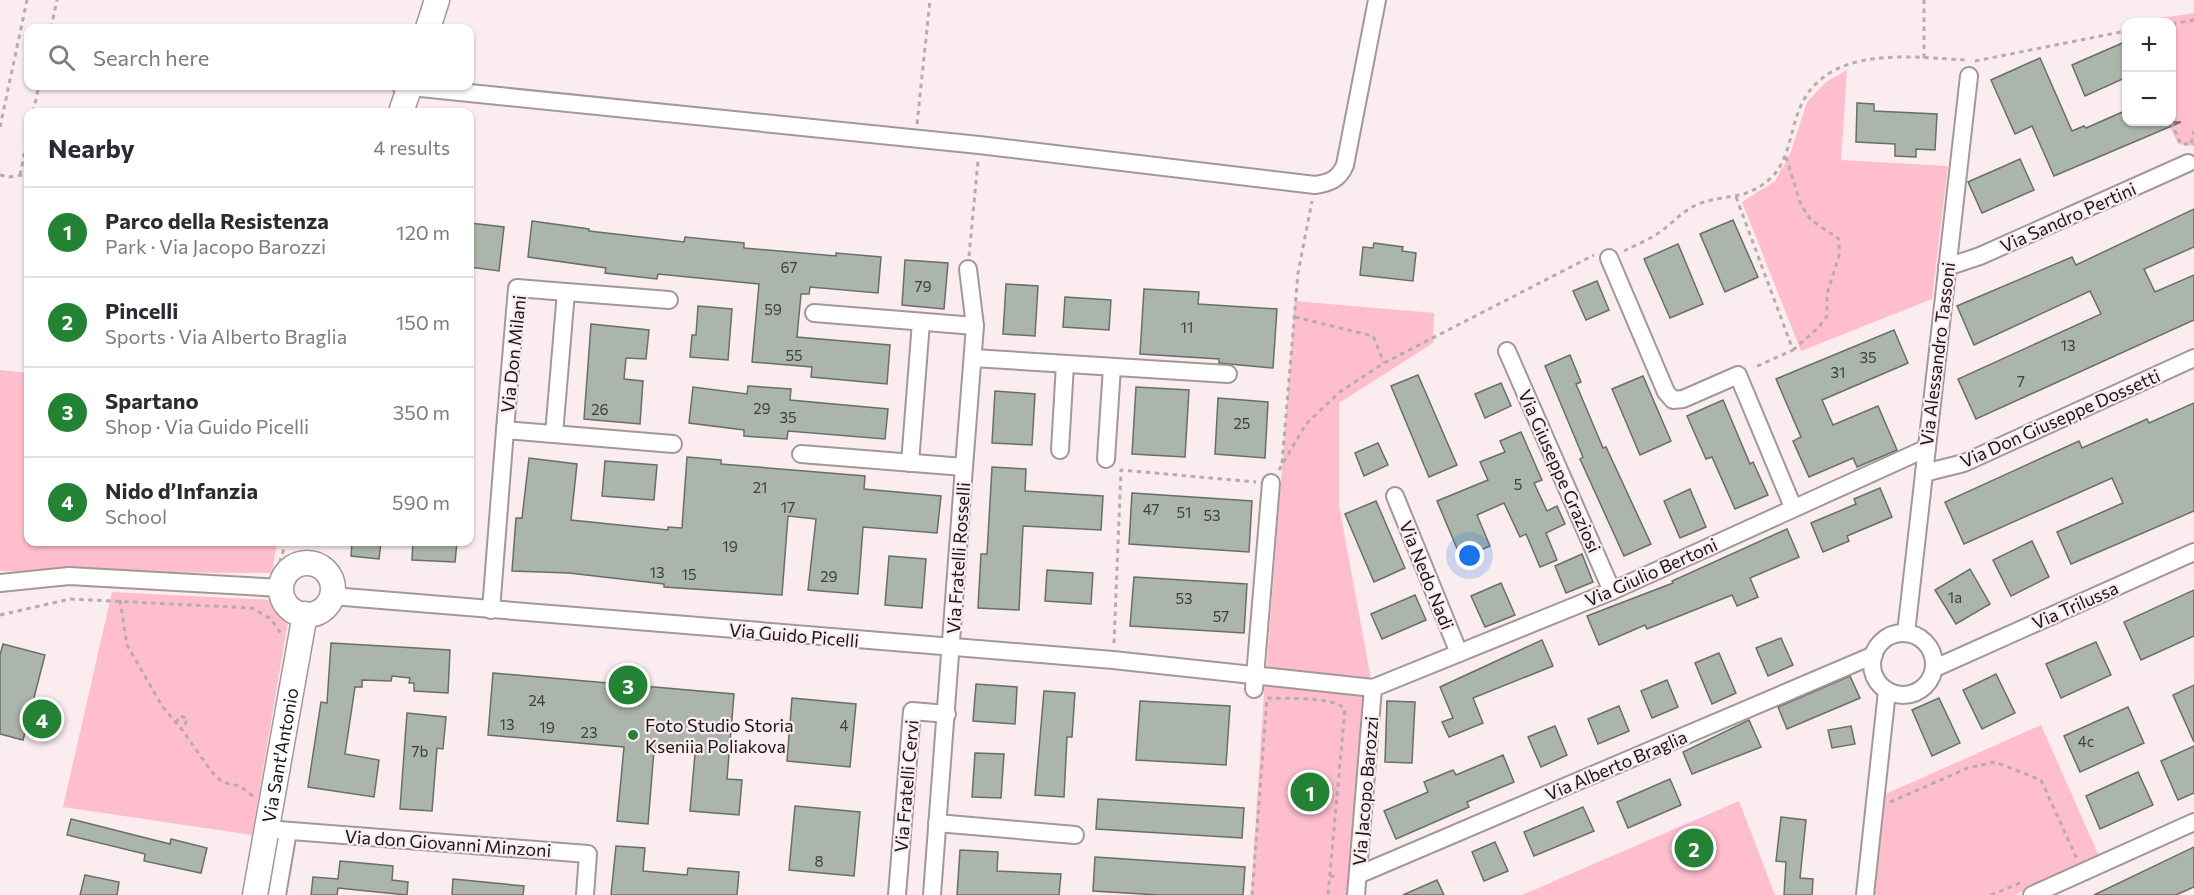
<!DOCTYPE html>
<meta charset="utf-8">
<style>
:root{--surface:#fff;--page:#f2f2f3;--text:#2b2b33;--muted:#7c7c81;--line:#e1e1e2;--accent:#238234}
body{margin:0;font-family:Commissioner,sans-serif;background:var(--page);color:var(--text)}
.controls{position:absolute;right:18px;top:18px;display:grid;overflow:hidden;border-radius:12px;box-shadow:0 2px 4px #0004}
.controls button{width:54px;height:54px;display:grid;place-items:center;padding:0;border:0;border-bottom:2px solid var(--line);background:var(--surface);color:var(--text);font:30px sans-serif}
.you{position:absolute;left:1470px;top:556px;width:21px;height:21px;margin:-15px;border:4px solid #fff;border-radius:50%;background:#1a73e8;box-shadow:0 0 0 9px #1a73e833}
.badge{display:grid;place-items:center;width:39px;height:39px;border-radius:50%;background:var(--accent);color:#fff;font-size:20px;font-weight:700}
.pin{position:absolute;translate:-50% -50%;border:3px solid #fff;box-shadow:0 2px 6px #0006}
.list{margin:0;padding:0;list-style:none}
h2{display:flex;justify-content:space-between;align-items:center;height:78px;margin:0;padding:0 24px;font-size:26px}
h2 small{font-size:20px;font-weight:400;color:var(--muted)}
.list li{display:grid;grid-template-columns:39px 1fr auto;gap:18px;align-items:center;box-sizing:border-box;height:90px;padding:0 24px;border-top:2px solid var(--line)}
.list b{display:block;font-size:22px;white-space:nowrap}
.list p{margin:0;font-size:20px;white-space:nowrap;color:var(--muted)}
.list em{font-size:20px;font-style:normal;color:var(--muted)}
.icon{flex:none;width:33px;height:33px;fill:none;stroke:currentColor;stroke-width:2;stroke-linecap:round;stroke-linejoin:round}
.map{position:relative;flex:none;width:2194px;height:895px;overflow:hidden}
.search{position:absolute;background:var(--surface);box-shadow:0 2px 4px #0004;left:24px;top:24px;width:450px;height:66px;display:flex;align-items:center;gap:15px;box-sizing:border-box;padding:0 21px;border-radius:12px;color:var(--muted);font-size:22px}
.panel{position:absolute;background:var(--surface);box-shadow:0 2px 4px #0004;left:24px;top:108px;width:450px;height:438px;border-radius:12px}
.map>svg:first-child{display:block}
.green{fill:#febece}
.building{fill:#acb5ac;stroke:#676f67;stroke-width:1.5}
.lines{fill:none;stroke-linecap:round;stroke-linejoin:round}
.street-casing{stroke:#a4979a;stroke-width:20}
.secondary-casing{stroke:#a4979a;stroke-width:27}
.path{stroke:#b6abad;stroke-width:3;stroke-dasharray:4.5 4.5;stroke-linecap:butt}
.street{stroke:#fff;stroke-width:16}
.secondary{stroke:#fff;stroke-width:24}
.poi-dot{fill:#238234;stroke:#faecef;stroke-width:2}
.labels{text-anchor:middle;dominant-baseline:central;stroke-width:4.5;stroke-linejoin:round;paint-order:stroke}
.number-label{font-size:15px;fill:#3e3e3c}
.street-label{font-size:18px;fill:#1a1617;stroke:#faecef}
.poi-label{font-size:18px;fill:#1a1617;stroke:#faecef;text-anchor:start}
</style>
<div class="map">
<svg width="2194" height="895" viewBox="0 0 2194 895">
<rect width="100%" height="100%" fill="#faecef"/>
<g class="green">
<polygon points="2194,13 2194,146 2178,144 2168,122 2172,122 2172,22 2134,22"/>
<polygon points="1847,70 1841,160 1948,166 1932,299 1801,351 1742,202 1775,181 1790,154 1807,102 1826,82"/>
<polygon points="1295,301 1434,313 1433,343 1339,403 1339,505 1372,685 1266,674"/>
<polygon points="0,370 28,373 28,542 277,542 272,573 0,571"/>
<polygon points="112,592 272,600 281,616 288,621 252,835 63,807"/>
<polygon points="1265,677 1371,690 1355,895 1251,895"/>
<polygon points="2041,725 2099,856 2015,895 1869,895 1881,796"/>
<polygon points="1739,801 1775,895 1522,895"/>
</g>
<g class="building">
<polygon points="2127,41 2127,77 2085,96 2072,65"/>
<polygon points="2040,58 2072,131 2084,126 2086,128 2127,110 2127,122 2181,122 2054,176 2032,126 2015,134 1991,80"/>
<polygon points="1857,103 1874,104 1874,111 1937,114 1935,150 1916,149 1916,157 1895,156 1895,144 1856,142"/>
<polygon points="2020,159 2034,190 1982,213 1968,182"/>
<polygon points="2194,209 2194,247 2144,269 2155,292 2194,275 2194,320 1976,419 1958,379 2101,314 2090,291 1974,345 1957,306 2072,257 2076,265"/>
<polygon points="1733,220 1758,277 1725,292 1700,234"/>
<polygon points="532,221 589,229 589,231 684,242 685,237 744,243 744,248 836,256 836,253 881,257 878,293 810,287 809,294 801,294 797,337 890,345 887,384 811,377 812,367 752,362 759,284 658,274 657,279 605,273 606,268 528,257"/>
<polygon points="470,223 504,227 499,271 470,267"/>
<polygon points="1374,243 1403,247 1402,251 1416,253 1413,281 1360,275 1363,247 1373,248"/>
<polygon points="1678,244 1703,304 1670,318 1644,259"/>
<polygon points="905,260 948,263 944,309 902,305"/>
<polygon points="1597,281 1609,310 1586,320 1573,291"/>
<polygon points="1006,284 1038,286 1035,336 1003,334"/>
<polygon points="1144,289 1199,292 1198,304 1277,309 1273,368 1219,363 1219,359 1140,354"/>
<polygon points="1065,297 1111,300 1109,330 1063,327"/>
<polygon points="698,306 732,309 728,360 690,357 692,335 696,335"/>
<polygon points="591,324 649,330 646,359 626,358 624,379 643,381 640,424 584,419"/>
<polygon points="1894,330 1908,363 1822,400 1833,425 1878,406 1897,450 1857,467 1853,458 1809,477 1793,441 1801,437 1776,379"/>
<polygon points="1570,355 1581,382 1576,384 1603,448 1606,447 1651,544 1624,556 1580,459 1583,457 1545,366"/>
<polygon points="1418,375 1457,465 1429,477 1391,386"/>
<polygon points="1643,376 1671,441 1640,455 1612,389"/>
<polygon points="1501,383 1511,406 1485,418 1475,394"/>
<polygon points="748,386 791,389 790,400 888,409 885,439 788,431 787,439 744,436 744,430 689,423 693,387 747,394"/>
<polygon points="1136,387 1189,390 1185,457 1132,454"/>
<polygon points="995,391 1035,394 1032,445 992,443"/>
<polygon points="1218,398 1268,402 1265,458 1215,454"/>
<polygon points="1723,400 1750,464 1753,462 1768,495 1735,509 1712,457 1706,459 1687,416"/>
<polygon points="2194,403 2194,511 2071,564 2057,532 2123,503 2112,478 1964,544 1945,502 2079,441 2082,448 2147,419 2149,423"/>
<polygon points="1521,432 1542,480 1534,483 1547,511 1557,506 1565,524 1546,533 1557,560 1540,567 1526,534 1520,537 1504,503 1477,515 1490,546 1461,558 1437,501 1488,480 1480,462 1505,452 1500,441"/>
<polygon points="1378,443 1388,465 1364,476 1355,453"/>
<polygon points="687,457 721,460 721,464 865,476 864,489 941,496 937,533 863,527 858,594 808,590 816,519 788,516 782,595 664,587 664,584 569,573 512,571 516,518 522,518 529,458 577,464 571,520 668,530 668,527 682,528"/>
<polygon points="605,461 657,465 654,500 602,496"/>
<polygon points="992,467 1026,469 1025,491 1103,496 1101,530 1023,526 1019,610 978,608 981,554 987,554"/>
<polygon points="1880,488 1892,517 1847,536 1849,541 1823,552 1811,523 1856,504 1854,499"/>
<polygon points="1690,489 1706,527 1680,538 1664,501"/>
<polygon points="1132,493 1252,501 1249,552 1129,544"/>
<polygon points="1376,501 1405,568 1374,582 1345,514"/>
<polygon points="1787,529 1799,557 1750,578 1758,597 1737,606 1732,595 1647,629 1645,625 1599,645 1587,616 1673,583 1672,581"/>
<polygon points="2032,541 2049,577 2011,596 1993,560"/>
<polygon points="352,542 381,542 379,559 351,556"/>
<polygon points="413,542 457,542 455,562 412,560"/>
<polygon points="1582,554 1593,582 1566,593 1555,566"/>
<polygon points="889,556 926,559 922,608 885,605"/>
<polygon points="1970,569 1990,604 1956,624 1935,590"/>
<polygon points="1047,570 1093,573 1091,604 1045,601"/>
<polygon points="1134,577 1247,584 1244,633 1130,626"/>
<polygon points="1501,583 1515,615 1485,627 1471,596"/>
<polygon points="2194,590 2194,636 2141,660 2124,622"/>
<polygon points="1415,595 1426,620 1382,639 1371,614"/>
<polygon points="1781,638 1793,665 1768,676 1756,648"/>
<polygon points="1542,640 1553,666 1473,698 1483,723 1449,737 1442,722 1453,718 1440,687"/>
<polygon points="2096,642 2111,675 2061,698 2046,664"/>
<polygon points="331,643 450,650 448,693 414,691 414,683 409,683 410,678 392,676 391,681 362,680 362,687 355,687 345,754 379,760 374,797 308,787 321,702 327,703"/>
<polygon points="3,644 45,655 23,740 0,734 0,655"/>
<polygon points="1719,653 1736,693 1712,704 1695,663"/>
<polygon points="493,673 734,694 727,779 742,780 739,815 690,811 695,754 654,750 648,824 617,821 624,747 488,735"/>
<polygon points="1996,674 2015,713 1982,729 1963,690"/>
<polygon points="1850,676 1860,698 1787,729 1778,707"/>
<polygon points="1667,680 1678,707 1652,718 1641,691"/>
<polygon points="976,684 1017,687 1015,724 973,721"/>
<polygon points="2194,685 2194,742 2173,695"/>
<polygon points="1044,691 1075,693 1072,737 1067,737 1064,797 1035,795"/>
<polygon points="792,698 856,704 850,767 787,761"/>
<polygon points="1939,698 1960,743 1932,756 1912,710"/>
<polygon points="1140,701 1230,706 1226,765 1136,760"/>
<polygon points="1387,701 1415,702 1412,763 1385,762"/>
<polygon points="1619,706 1629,731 1598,744 1588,719"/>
<polygon points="2128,707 2144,743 2080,772 2064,736"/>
<polygon points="407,713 446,717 443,749 437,748 432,811 400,809"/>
<polygon points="1749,720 1761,747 1692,774 1683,752"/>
<polygon points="1555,726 1567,755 1541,767 1528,737"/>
<polygon points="1851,726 1855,744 1832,748 1828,730"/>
<polygon points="2194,746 2194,793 2178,800 2161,761"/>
<polygon points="975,753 1004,754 1001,798 972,797"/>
<polygon points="1503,755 1514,782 1467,802 1469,807 1396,839 1384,811 1428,792 1424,782 1453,770 1456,775"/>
<polygon points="2138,772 2153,805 2100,829 2086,796"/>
<polygon points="1670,779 1681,805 1628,828 1617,802"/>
<polygon points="1098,799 1244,808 1242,838 1096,829"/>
<polygon points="795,806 860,812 854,876 789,870"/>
<polygon points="1583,807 1594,831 1534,856 1524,832"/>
<polygon points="1781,817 1806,820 1800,878 1813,879 1812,895 1784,895 1786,862 1776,861"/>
<polygon points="71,819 170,844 171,839 207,848 201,873 144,861 145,854 67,835"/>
<polygon points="1495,842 1508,871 1484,881 1472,852"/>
<polygon points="616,846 645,848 643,871 687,875 688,868 739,872 737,895 611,895"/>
<polygon points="2194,847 2194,887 2176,895 2094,895"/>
<polygon points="960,850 998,852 997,871 1061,874 1059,895 957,895"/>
<polygon points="1095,857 1245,867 1243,895 1159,895 1093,891"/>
<polygon points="340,861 393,866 392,880 408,882 407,895 338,888 337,895 311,895 313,877 338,879"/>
<polygon points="85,875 119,882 117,895 80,895"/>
<polygon points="453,879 524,886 523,895 452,895"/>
<polygon points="1437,880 1444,895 1403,895"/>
</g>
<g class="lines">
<g class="street-casing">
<g id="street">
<path d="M401 86 979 145 1315 185C1330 183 1339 179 1345 165L1377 0"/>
<polyline points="1609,258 1666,392 1673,400 1683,399 1738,375 1793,507"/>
<polyline points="1947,267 1980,256 2188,163"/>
<polyline points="814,313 975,326"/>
<polyline points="1507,351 1612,591"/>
<polyline points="973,358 1228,374"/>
<polyline points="505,430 517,288 566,292"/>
<polyline points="554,434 566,292 669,300"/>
<polyline points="1060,450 1065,364"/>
<polyline points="801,454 964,467 932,895"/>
<polyline points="1106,459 1112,367"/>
<polyline points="910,463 921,322"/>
<polyline points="964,467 975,326 968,269"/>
<polyline points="1924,473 1964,463 2194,358"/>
<polyline points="1395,496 1459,653"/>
<polyline points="0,583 69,576 281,588"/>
<polyline points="332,596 1113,660 1373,688 1612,591 1927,448"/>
<polyline points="491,610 505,430 673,444"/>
<circle cx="1903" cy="664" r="31"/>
<polyline points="1906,633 1969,76"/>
<polyline points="1935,668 2194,552"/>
<polyline points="1254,689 1271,483"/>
<polyline points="937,823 1075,835"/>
<polyline points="266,829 588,854 585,895"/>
<polyline points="1358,875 1874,655"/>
<polyline points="277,895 288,831"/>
<polyline points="897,895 912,711 947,714"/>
<polyline points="1356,895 1373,688"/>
<polyline points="1865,895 1887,691"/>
<polyline points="2032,895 2194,822"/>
</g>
</g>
<g class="secondary-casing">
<g id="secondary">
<polyline points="428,28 437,0"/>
<polyline points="401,112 410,86"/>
<circle cx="307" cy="589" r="26"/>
<path id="s1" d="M255 895 305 614"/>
</g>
</g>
<g class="path">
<polyline points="2172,24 2194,20"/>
<polyline points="51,28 57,0"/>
<polyline points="1924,58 1924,0"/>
<polyline points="1975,61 2126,31"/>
<polyline points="33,112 39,86"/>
<polyline points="2171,122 2181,144 2194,144"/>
<polyline points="917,124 930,0"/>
<polyline points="0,127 27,0"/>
<polyline points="2191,143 2194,131"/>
<polyline points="1786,157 1801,205 1811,220 1839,239 1839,256 1827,294 1827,316 1818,328 1793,350"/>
<polyline points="0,175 9,177 28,174"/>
<polyline points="20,175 28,135"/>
<polyline points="1736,197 1793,350 1753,368"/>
<path d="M1624 251C1635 245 1649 240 1660 232 1674 222 1684 209 1701 203 1728 194 1748 200 1772 177 1789 159 1790 133 1799 110 1825 44 1910 57 1965 60"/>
<polyline points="969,256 978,161"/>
<polyline points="1295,317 1373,336 1384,363"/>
<polyline points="1282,463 1298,273 1312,201"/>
<polyline points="1279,470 1306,424 1341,391 1384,363 1594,255"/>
<polyline points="277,571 286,542"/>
<polyline points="120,600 127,645 162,706 183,731 211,771 222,782 240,786 254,797"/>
<polyline points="0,615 70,599 252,608 271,619 281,634"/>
<polyline points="1114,643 1121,470 1256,482"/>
<polyline points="176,723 180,716 187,718 185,726 181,728"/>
<polyline points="1890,802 1968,768 1995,762 2041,780 2077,859"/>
<polyline points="1330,876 1339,877"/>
<path d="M1252 895 1267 698C1285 699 1333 696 1345 709L1328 895"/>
<polyline points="1991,895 2022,882"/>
</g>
<use href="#street" class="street"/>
<use href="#secondary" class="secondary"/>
</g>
<circle class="poi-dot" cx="633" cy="735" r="6"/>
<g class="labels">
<g class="number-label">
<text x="789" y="267">67</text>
<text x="923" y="286">79</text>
<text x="773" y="309">59</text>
<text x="1187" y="327">11</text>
<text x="2068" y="345">13</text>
<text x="794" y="355">55</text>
<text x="1868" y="357">35</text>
<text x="1838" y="372">31</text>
<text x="2021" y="381">7</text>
<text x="762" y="408">29</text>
<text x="600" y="409">26</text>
<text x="788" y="417">35</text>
<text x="1242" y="423">25</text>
<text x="1518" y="484">5</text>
<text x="760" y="487">21</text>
<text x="788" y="507">17</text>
<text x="1151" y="509">47</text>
<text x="1184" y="512">51</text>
<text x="1212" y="515">53</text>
<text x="730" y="546">19</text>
<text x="657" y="572">13</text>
<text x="689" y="574">15</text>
<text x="829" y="576">29</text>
<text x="1955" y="597">1a</text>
<text x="1184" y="598">53</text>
<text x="1221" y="616">57</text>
<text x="537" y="700">24</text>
<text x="507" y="724">13</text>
<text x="844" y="725">4</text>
<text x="547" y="727">19</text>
<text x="589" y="732">23</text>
<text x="2086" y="741">4c</text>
<text x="420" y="751">7b</text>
<text x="819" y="861">8</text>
</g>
<g class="street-label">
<text transform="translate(2068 217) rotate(-24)">Via Sandro Pertini</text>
<text transform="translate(513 354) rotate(-84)">Via Don Milani</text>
<text transform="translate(1937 354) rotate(-83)">Via Alessandro Tassoni</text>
<text transform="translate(2060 418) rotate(-24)">Via Don Giuseppe Dossetti</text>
<text transform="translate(1560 471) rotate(66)">Via Giuseppe Graziosi</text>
<text transform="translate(958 558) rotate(-86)">Via Fratelli Rosselli</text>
<text transform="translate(1651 572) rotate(-24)">Via Giulio Bertoni</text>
<text transform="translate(1427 575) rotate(68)">Via Nedo Nadi</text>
<text transform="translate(2075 605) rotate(-24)">Via Trilussa</text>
<text transform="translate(794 635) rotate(5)">Via Guido Picelli</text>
<text stroke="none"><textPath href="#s1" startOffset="142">Via Sant'Antonio</textPath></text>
<text transform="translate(1616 765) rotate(-23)">Via Alberto Braglia</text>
<text transform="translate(906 786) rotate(-85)">Via Fratelli Cervi</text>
<text transform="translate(1365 791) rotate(-85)">Via Jacopo Barozzi</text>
<text transform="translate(448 843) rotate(4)">Via don Giovanni Minzoni</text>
</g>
<g class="poi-label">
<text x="645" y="725">Foto Studio Storia<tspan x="645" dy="21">Kseniia Poliakova</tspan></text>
</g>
</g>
</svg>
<div class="controls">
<button>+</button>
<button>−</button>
</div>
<div class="you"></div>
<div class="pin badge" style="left:1310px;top:792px">1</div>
<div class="pin badge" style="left:1694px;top:848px">2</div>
<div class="pin badge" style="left:628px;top:685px">3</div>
<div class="pin badge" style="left:42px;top:719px">4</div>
<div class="search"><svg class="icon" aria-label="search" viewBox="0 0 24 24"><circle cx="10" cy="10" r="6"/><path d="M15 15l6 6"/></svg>Search here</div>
<section class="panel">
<h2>Nearby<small>4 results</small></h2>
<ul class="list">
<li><span class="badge">1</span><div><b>Parco della Resistenza</b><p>Park · Via Jacopo Barozzi</p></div><em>120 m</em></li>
<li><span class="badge">2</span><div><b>Pincelli</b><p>Sports · Via Alberto Braglia</p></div><em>150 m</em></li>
<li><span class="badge">3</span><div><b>Spartano</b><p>Shop · Via Guido Picelli</p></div><em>350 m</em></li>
<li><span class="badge">4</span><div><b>Nido d’Infanzia</b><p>School</p></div><em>590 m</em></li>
</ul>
</section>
</div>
